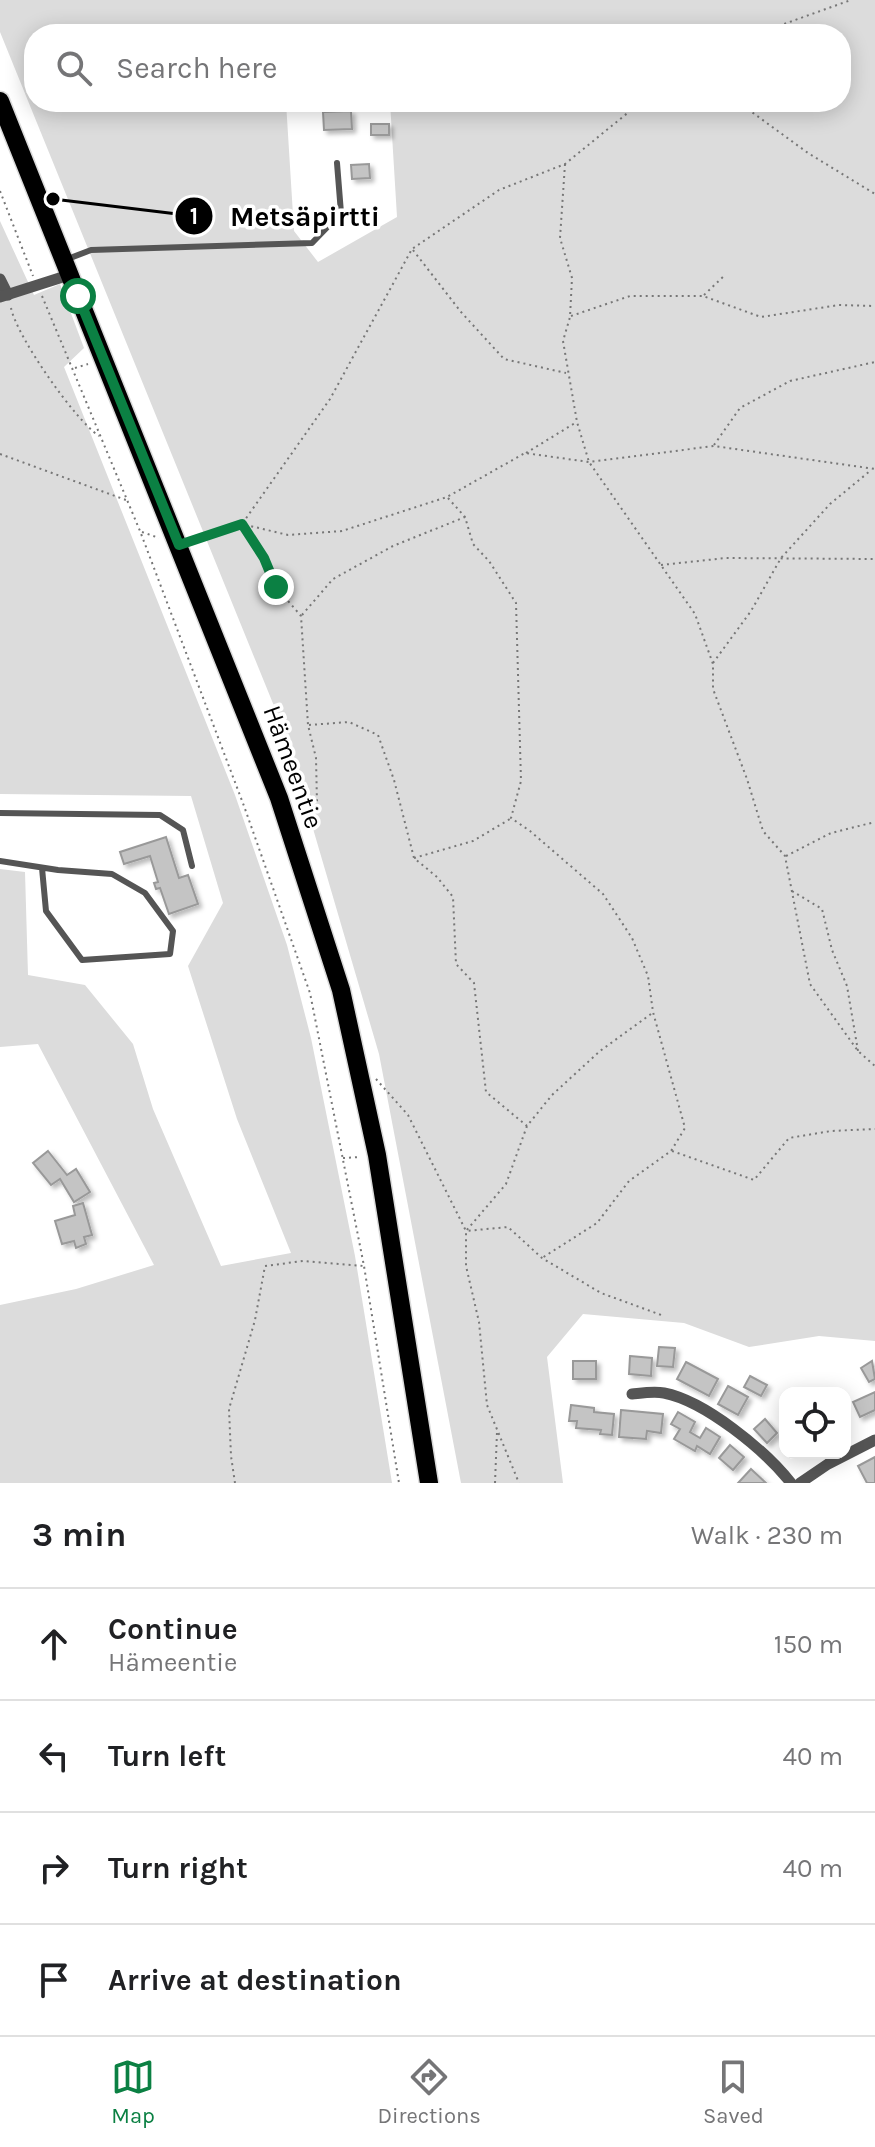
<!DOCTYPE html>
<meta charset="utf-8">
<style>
:root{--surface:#fff;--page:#f6f6f6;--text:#202124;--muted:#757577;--line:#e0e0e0;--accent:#0b8043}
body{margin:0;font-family:Karla,sans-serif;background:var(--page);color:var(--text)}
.controls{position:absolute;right:24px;bottom:24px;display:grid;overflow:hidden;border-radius:16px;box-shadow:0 4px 20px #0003}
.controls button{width:72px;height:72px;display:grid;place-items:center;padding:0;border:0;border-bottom:2px solid var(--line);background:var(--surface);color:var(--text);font:40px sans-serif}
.stop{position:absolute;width:24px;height:24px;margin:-18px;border:6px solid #0b8043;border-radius:50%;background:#fff}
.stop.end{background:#0b8043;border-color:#fff;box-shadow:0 2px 8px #0008}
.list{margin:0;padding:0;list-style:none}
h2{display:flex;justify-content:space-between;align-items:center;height:104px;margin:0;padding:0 32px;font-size:34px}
h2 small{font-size:26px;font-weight:400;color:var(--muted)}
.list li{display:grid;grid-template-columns:52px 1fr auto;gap:24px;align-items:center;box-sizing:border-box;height:112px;padding:0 32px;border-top:2px solid var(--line)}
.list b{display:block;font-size:30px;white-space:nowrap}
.list p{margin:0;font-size:26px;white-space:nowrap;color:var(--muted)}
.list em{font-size:26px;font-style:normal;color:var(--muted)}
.icon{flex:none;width:44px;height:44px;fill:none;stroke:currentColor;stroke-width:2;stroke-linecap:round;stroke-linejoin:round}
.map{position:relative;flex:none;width:875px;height:1483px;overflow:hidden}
.search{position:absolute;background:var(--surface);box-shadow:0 4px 20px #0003;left:24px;right:24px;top:24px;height:88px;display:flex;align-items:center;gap:20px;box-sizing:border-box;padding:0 28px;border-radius:32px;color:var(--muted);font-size:30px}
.sheet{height:552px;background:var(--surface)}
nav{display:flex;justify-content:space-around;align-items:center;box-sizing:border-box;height:112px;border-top:2px solid var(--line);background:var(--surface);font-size:22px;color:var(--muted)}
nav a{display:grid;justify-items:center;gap:4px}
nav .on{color:var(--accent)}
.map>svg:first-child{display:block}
.green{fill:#dcdcdc;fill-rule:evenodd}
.building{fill:#c4c4c4;stroke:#999;stroke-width:2;filter:url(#shadow)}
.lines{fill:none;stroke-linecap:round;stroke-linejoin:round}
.primary-casing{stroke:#dbdbdb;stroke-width:21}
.path{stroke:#777;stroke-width:2;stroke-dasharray:2 4;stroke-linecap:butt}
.lane{stroke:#555;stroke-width:6}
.street{stroke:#555;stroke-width:11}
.primary{stroke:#000;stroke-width:18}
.route{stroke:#0b8043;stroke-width:10}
.labels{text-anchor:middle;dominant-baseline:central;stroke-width:7;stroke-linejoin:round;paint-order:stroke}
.street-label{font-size:26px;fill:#000;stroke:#fff}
.leader{fill:none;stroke:#000;stroke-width:3}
.callout-dot{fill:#000;stroke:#fff;stroke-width:3}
.mark-label{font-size:24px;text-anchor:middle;font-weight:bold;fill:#fff}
.callout-label{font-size:28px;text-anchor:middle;font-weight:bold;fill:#000;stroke:#fff;stroke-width:7;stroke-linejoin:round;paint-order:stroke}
</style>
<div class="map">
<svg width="875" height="1483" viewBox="0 0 875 1483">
<defs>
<filter id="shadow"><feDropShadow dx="3.5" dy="3.5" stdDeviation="2" flood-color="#0004"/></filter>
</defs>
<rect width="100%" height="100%" fill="#fff"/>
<g class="green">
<path d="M0 0H875V1341L819 1336 749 1347 684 1323 583 1314 547 1357 563 1483H461L379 1054 285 733 0 32ZM34 34H841V102H390L397 217 318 262 294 231 286 102H34Z"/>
<polygon points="0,221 34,295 60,284 84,348 64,367 235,795 287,945 311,1038 355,1256 392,1483 0,1483 0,1305 76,1289 154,1265 38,1044 0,1047 0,869 25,872 28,975 85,985 133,1044 153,1109 221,1266 291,1253 237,1119 188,966 223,903 191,796 0,794"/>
</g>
<g class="building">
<polygon points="351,111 352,129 324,130 323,112"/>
<rect x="371" y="124" width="18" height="11"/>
<polygon points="369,164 370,178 352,179 351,165"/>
<polygon points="166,837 179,878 188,875 198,904 169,914 160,888 156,889 154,883 158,882 150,856 124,864 120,852"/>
<polygon points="48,1151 67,1175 76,1169 90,1192 74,1202 60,1179 51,1185 33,1163"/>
<polygon points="83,1203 92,1235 84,1237 86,1244 76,1248 74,1241 62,1244 55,1221 75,1215 73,1206"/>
<polygon points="659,1347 675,1348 673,1367 657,1366"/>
<polygon points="630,1356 652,1358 651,1376 629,1374"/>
<rect x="573" y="1361" width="23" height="18"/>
<polygon points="872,1361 875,1379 869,1382 861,1368"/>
<polygon points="686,1362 718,1379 709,1396 677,1379"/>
<polygon points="750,1376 767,1385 761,1396 744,1387"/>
<polygon points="728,1386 748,1397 738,1415 718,1404"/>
<polygon points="875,1392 875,1410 860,1417 853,1402"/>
<polygon points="571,1405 594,1408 594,1412 614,1414 612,1435 600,1434 601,1430 576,1428 577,1421 569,1421"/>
<polygon points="621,1410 663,1414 661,1433 647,1431 646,1439 619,1437"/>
<polygon points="678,1412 695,1422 690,1432 700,1438 706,1428 720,1437 710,1454 697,1446 695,1451 674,1439 680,1429 671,1424"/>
<polygon points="765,1419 777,1433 767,1443 754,1429"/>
<polygon points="730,1445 744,1457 733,1470 719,1458"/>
<polygon points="875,1457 875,1483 867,1483 858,1466"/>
<polygon points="751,1469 766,1483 738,1483"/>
</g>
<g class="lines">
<g class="primary-casing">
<polyline id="primary" points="0,101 279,798 341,990 377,1155 429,1483"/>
</g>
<g class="path">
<polyline points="756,34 851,0"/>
<polyline points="738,102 808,153 875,194"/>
<polyline points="565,164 560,238 572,278 570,317 563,341 577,422 589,462 695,614 713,664 713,689 747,779 763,831 785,856 810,984 858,1051 875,1066"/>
<polyline points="0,191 33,276"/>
<polyline points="413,250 461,312 504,359 566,373"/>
<polyline points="704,295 725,275"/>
<polyline points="42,296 140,531 244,806 310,993 364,1266 399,1483"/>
<path d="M11 308C17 337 75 420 99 436"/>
<polyline points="571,316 630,296 703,296 761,317 839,305 875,306"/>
<polyline points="75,368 88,364"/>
<polyline points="714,445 740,408 790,381 875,362"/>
<polyline points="526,453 575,423"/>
<polyline points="0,454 126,500"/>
<polyline points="448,498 465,517 473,544 489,561 516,603 521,781 511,818 530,831 603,894 632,938 648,976 653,1012 685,1128 671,1151 629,1181 597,1223 542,1258"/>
<polyline points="142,532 159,538"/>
<polyline points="192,541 242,524 330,399 412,249 499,190 565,164 641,102"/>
<polyline points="661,565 726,558 875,559"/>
<polyline points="302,615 333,579 393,546 465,517"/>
<polyline points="713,663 751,611 781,558 830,504 870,471"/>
<polyline points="309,725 349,722 378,735 394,780 414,858 437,877 453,897 456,964 474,983 486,1092 527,1126"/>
<polyline points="304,828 317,803 316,758 308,725 301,616 276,587 264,558 242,524 288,535 342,531 447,497 525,453 589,462 714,446 875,469"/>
<polyline points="786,856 831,833 875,822"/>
<polyline points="414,858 473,841 510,819"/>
<polyline points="792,891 822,909 832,950 847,986 858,1051"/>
<polyline points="651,1014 600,1051 552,1095 527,1126 506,1184 466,1231 508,1227 542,1258 601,1293 664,1316"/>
<polyline points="376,1079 408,1115 466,1231 466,1266 479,1322 487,1405 519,1483"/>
<polyline points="672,1151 754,1180 789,1138 831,1131 875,1129"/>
<polyline points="343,1158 360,1157"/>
<polyline points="235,1483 231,1456 229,1409 255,1320 265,1266 303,1261 364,1266"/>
<polyline points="495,1483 497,1432"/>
</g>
<g class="lane">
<polyline points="65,260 91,250 312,243 341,213 337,163"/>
<polyline points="0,813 160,815 183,830 192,866"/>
<polyline points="0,861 58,870 112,874 145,893 173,931 170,954 82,960 46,911 42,868"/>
</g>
<g class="street">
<polyline points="0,279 8,295"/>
<polyline points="0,297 69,275"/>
<path d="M632 1394C642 1393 654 1391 664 1393 705 1401 765 1450 791 1483"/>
<polyline points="800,1483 828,1464 875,1440"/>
</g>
<use href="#primary" class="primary"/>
</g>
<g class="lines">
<polyline class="route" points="78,296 179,545 242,524 264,558 276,587"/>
</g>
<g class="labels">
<g class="street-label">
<text transform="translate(293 767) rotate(70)">Hämeentie</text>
</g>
</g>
<path class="leader" d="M53 199L194 216"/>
<g class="callout-dot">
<circle cx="53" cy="199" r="8"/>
<circle cx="194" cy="216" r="20"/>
</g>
<g class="mark-label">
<text x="194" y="224">1</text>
</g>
<g class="callout-label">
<text x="305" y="226">Metsäpirtti</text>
</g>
</svg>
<div class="controls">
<button><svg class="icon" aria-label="locate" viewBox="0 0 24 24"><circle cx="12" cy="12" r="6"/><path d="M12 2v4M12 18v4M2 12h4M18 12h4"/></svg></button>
</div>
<div class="stop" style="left:78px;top:296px"></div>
<div class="stop end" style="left:276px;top:587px"></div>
<div class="search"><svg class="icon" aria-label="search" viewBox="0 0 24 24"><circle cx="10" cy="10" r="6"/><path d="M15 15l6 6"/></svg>Search here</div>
</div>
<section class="sheet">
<h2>3 min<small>Walk · 230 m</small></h2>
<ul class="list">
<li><svg class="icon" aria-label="ahead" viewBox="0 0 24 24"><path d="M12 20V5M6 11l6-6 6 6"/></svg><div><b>Continue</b><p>Hämeentie</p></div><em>150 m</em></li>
<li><svg class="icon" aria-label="left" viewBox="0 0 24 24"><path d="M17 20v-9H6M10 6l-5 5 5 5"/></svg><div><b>Turn left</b></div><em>40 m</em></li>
<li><svg class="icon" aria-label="right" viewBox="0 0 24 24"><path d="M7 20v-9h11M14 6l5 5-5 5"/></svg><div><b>Turn right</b></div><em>40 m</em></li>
<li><svg class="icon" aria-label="arrive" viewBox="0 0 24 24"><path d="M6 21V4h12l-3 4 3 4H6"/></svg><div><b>Arrive at destination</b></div></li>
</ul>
</section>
<nav>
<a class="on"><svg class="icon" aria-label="map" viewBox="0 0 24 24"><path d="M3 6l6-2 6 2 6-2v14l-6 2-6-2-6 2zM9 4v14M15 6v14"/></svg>Map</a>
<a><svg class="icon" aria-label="directions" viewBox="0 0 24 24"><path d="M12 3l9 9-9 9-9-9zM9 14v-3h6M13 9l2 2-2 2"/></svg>Directions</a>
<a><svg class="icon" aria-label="saved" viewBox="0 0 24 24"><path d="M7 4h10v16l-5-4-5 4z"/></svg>Saved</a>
</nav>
